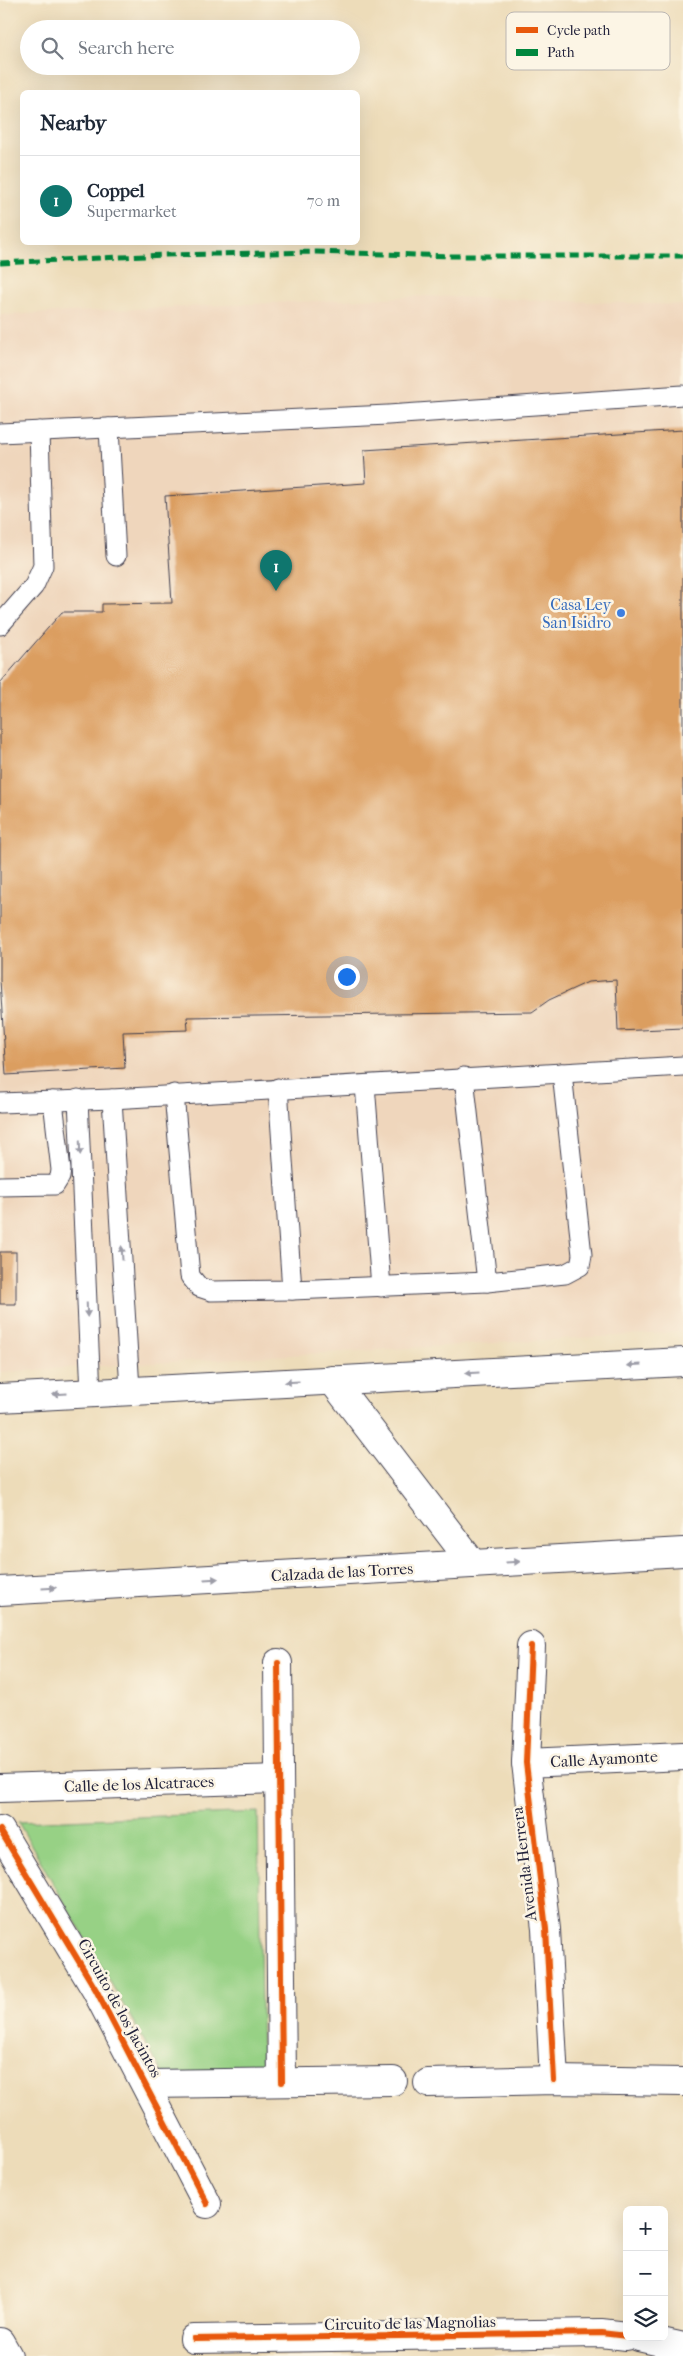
<!DOCTYPE html>
<meta charset="utf-8">
<style>
:root{--surface:#fff;--page:#f2f2f3;--text:#1f2937;--muted:#747a83;--line:#e0e1e3;--accent:#0f766e}
body{margin:0;font-family:"IM FELL French Canon",serif;background:var(--page);color:var(--text)}
.controls{position:absolute;right:15px;bottom:15px;display:grid;overflow:hidden;border-radius:8px;box-shadow:0 5px 20px #0002}
.controls button{width:45px;height:45px;display:grid;place-items:center;padding:0;border:0;border-bottom:1px solid var(--line);background:var(--surface);color:var(--text);font:25px sans-serif}
.you{position:absolute;left:346px;top:976px;width:18px;height:18px;margin:-12px;border:4px solid #fff;border-radius:50%;background:#1a73e8;box-shadow:0 0 0 8px #1a73e833}
.badge{display:grid;place-items:center;width:32px;height:32px;border-radius:50%;background:var(--accent);color:#fff;font-size:16px;font-weight:700}
.pin{position:absolute;translate:-50% -41px;filter:drop-shadow(0 1px 2px #0008)}
.pin::after{content:'';position:absolute;top:26px;width:18px;height:15px;background:inherit;clip-path:polygon(0 0,100% 0,50% 100%)}
.list{margin:0;padding:0;list-style:none}
h2{display:flex;justify-content:space-between;align-items:center;height:65px;margin:0;padding:0 20px;font-size:21px}
h2 small{font-size:16px;font-weight:400;color:var(--muted)}
.list li{display:grid;grid-template-columns:32px 1fr auto;gap:15px;align-items:center;box-sizing:border-box;height:90px;padding:0 20px;border-top:1px solid var(--line)}
.list b{display:block;font-size:19px;white-space:nowrap}
.list p{margin:0;font-size:16px;white-space:nowrap;color:var(--muted)}
.list em{font-size:16px;font-style:normal;color:var(--muted)}
.icon{flex:none;width:28px;height:28px;fill:none;stroke:currentColor;stroke-width:2;stroke-linecap:round;stroke-linejoin:round}
.map{position:relative;flex:none;width:683px;height:2356px;overflow:hidden}
.search{position:absolute;background:var(--surface);box-shadow:0 5px 20px #0002;left:20px;top:20px;width:340px;height:55px;display:flex;align-items:center;gap:12px;box-sizing:border-box;padding:0 18px;border-radius:28px;color:var(--muted);font-size:19px}
.panel{position:absolute;background:var(--surface);box-shadow:0 5px 20px #0002;left:20px;top:90px;width:340px;height:155px;border-radius:8px}
.map>svg:first-child{display:block}
.built{fill:#efd6bc}
.green{fill:#97d185;stroke:#5c7a60}
.building{fill:#db9e61}
.lines{fill:none;stroke-linecap:round;stroke-linejoin:round}
.lane-casing{stroke:#403e4e;stroke-width:21}
.street-casing{stroke:#403e4e;stroke-width:30}
.primary-casing{stroke:#403e4e;stroke-width:30}
.lane{stroke:#fff;stroke-width:19}
.street{stroke:#fff;stroke-width:28}
.primary{stroke:#fff;stroke-width:28}
.quiet{stroke:#00873e;stroke-width:5;stroke-dasharray:10 5;stroke-linecap:butt}
.cycleway-casing{stroke:#fcf5e5;stroke-width:9}
.cycleway{stroke:#e8590c;stroke-width:6}
.oneway{fill:#9c9ca7}
.shop-dot{fill:#3f7fe0;stroke:#fcf5e5;stroke-width:2}
.labels{text-anchor:middle;dominant-baseline:central;stroke-width:5;stroke-linejoin:round;paint-order:stroke}
.shop-label{font-size:16px;fill:#366cbe;stroke:#fcf5e5;text-anchor:end}
.street-label{font-size:16px;fill:#22223b;stroke:#fcf5e5}
.key{fill:#fcf5e5;stroke:#bbb6b2;stroke-width:1}
.key-label{font-size:14px;fill:#22223b}
</style>
<div class="map">
<svg width="683" height="2356" viewBox="0 0 683 2356">
<rect width="100%" height="100%" fill="#fcf5e5"/>
<filter id="ink" filterUnits="userSpaceOnUse"><feTurbulence type="fractalNoise" baseFrequency=".02" numOctaves="2"/><feDisplacementMap in="SourceGraphic" scale="10" xChannelSelector="R" yChannelSelector="G"/><feConvolveMatrix kernelMatrix="1 2 1 2 8 2 1 2 1" color-interpolation-filters="sRGB"/></filter>
<filter id="wash" filterUnits="userSpaceOnUse"><feTurbulence type="fractalNoise" baseFrequency=".0096" numOctaves="4" result="noise"/><feDisplacementMap in="SourceGraphic" scale="20" xChannelSelector="R" yChannelSelector="G"/><feGaussianBlur stdDeviation="1.12" result="paint"/><feColorMatrix in="noise" values="0 0 0 0 0 0 0 0 0 0 0 0 0 0 0 0 0 1.4 0 .05"/><feComposite in="paint" operator="in"/></filter>
<g filter="url(#wash)">
<rect width="100%" height="100%" fill="#eddcb9"/>
<polygon class="built" points="428,296 683,305 683,1332 0,1372 0,315"/>
<polygon class="green" points="258,1812 262,2071 165,2077 18,1822"/>
<g id="blocks">
<g class="building">
<polygon points="683,430 683,1028 618,1031 616,980 588,982 549,1000 532,1012 187,1017 188,1030 123,1032 125,1068 6,1075 0,980 0,683 62,612 102,612 102,604 172,603 165,496 366,483 364,450"/>
<rect x="0" y="1252" width="16" height="52"/>
</g>
</g>
</g>
<g filter="url(#ink)">
<use href="#blocks" fill-opacity="0" stroke="#403e4e" stroke-width="1"/>
<g class="lines">
<g class="lane-casing">
<g id="lane">
<polyline points="109,428 116,556"/>
<polyline points="0,433 388,415 683,395"/>
<polyline points="0,625 34,586 43,566 39,431"/>
<polyline points="464,1077 487,1282"/>
<polyline points="365,1085 381,1287"/>
<polyline points="278,1088 292,1290"/>
<polyline points="174,1094 190,1276 199,1287 211,1291 292,1290 487,1282 565,1274 580,1266 582,1255 562,1073"/>
<polyline points="78,1099 91,1393"/>
<polyline points="112,1099 130,1389"/>
<polyline points="0,1103 112,1099 683,1066"/>
<polyline points="0,1186 55,1185 60,1177 61,1170 53,1101"/>
</g>
</g>
<g class="street-casing">
<g id="street">
<polyline points="531,1646 526,1763 546,1929 554,2080"/>
<polyline points="278,1663 282,2082"/>
<polyline points="526,1763 683,1756"/>
<polyline points="0,1788 278,1779"/>
<polyline points="0,1830 96,1990 207,2204"/>
<polyline points="428,2083 554,2080 683,2082"/>
<polyline points="147,2084 393,2081"/>
<polyline points="639,2337 683,2347"/>
<polyline points="194,2339 601,2333 627,2336"/>
<polyline points="0,2342 8,2356"/>
</g>
</g>
<g class="primary-casing">
<g id="primary">
<polyline points="332,1380 473,1564"/>
<polyline points="0,1398 683,1362"/>
<polyline points="0,1591 683,1552"/>
</g>
</g>
<use href="#lane" class="lane"/>
<use href="#street" class="street"/>
<use href="#primary" class="primary"/>
<polyline class="quiet" points="0,263 163,255 317,252 452,256 683,256"/>
<g class="cycleway-casing">
<g id="cycleway">
<polyline points="531,1646 526,1763 546,1929 554,2080"/>
<polyline points="278,1663 282,2082"/>
<polyline points="0,1830 96,1990 207,2204"/>
<polyline points="194,2339 601,2333 627,2336"/>
</g>
</g>
<use href="#cycleway" class="cycleway"/>
</g>
<defs><path id="oneway-solid" d="M-6-.8H1V-3.2L6.5 0L1 3.2V.8H-6Z" transform="scale(1.25)"/></defs>
<g class="oneway">
<use href="#oneway-solid" transform="translate(80 1148) rotate(88)"/>
<use href="#oneway-solid" transform="translate(122 1253) rotate(-94)"/>
<use href="#oneway-solid" transform="translate(87 1310) rotate(88)"/>
<use href="#oneway-solid" transform="translate(634 1365) rotate(177)"/>
<use href="#oneway-solid" transform="translate(472 1373) rotate(177)"/>
<use href="#oneway-solid" transform="translate(292 1382) rotate(177)"/>
<use href="#oneway-solid" transform="translate(60 1394) rotate(177)"/>
<use href="#oneway-solid" transform="translate(513 1562) rotate(-3)"/>
<use href="#oneway-solid" transform="translate(211 1579) rotate(-3)"/>
<use href="#oneway-solid" transform="translate(49 1588) rotate(-3)"/>
</g>
</g>
<circle class="shop-dot" cx="621" cy="613" r="5"/>
<g class="labels">
<g class="shop-label">
<text x="611" y="604">Casa Ley<tspan x="611" dy="18">San Isidro</tspan></text>
</g>
<g class="street-label">
<text transform="translate(342 1572) rotate(-3)">Calzada de las Torres</text>
<text transform="translate(604 1759) rotate(-3)">Calle Ayamonte</text>
<text transform="translate(139 1784) rotate(-2)">Calle de los Alcatraces</text>
<text transform="translate(524 1864) rotate(-97)">Avenida Herrera</text>
<text transform="translate(120 2008) rotate(61)">Circuito de los Jacintos</text>
<text transform="translate(410 2323) rotate(-1)">Circuito de las Magnolias</text>
</g>
</g>
<rect x="506" y="12" width="164" height="58" rx="8" class="key"/>
<rect x="516" y="27" width="22" height="6" fill="#e8590c"/>
<rect x="516" y="49" width="22" height="7" fill="#00873e"/>
<g class="key-label">
<text x="547" y="35">Cycle path</text>
<text x="547" y="57">Path</text>
</g>
</svg>
<div class="controls">
<button>+</button>
<button>−</button>
<button><svg class="icon" aria-label="layers" viewBox="0 0 24 24"><path d="M12 4l9 5-9 5-9-5zM3 14l9 5 9-5"/></svg></button>
</div>
<div class="you"></div>
<div class="pin badge" style="left:276px;top:591px">1</div>
<div class="search"><svg class="icon" aria-label="search" viewBox="0 0 24 24"><circle cx="10" cy="10" r="6"/><path d="M15 15l6 6"/></svg>Search here</div>
<section class="panel">
<h2>Nearby<small></small></h2>
<ul class="list">
<li><span class="badge">1</span><div><b>Coppel</b><p>Supermarket</p></div><em>70 m</em></li>
</ul>
</section>
</div>
